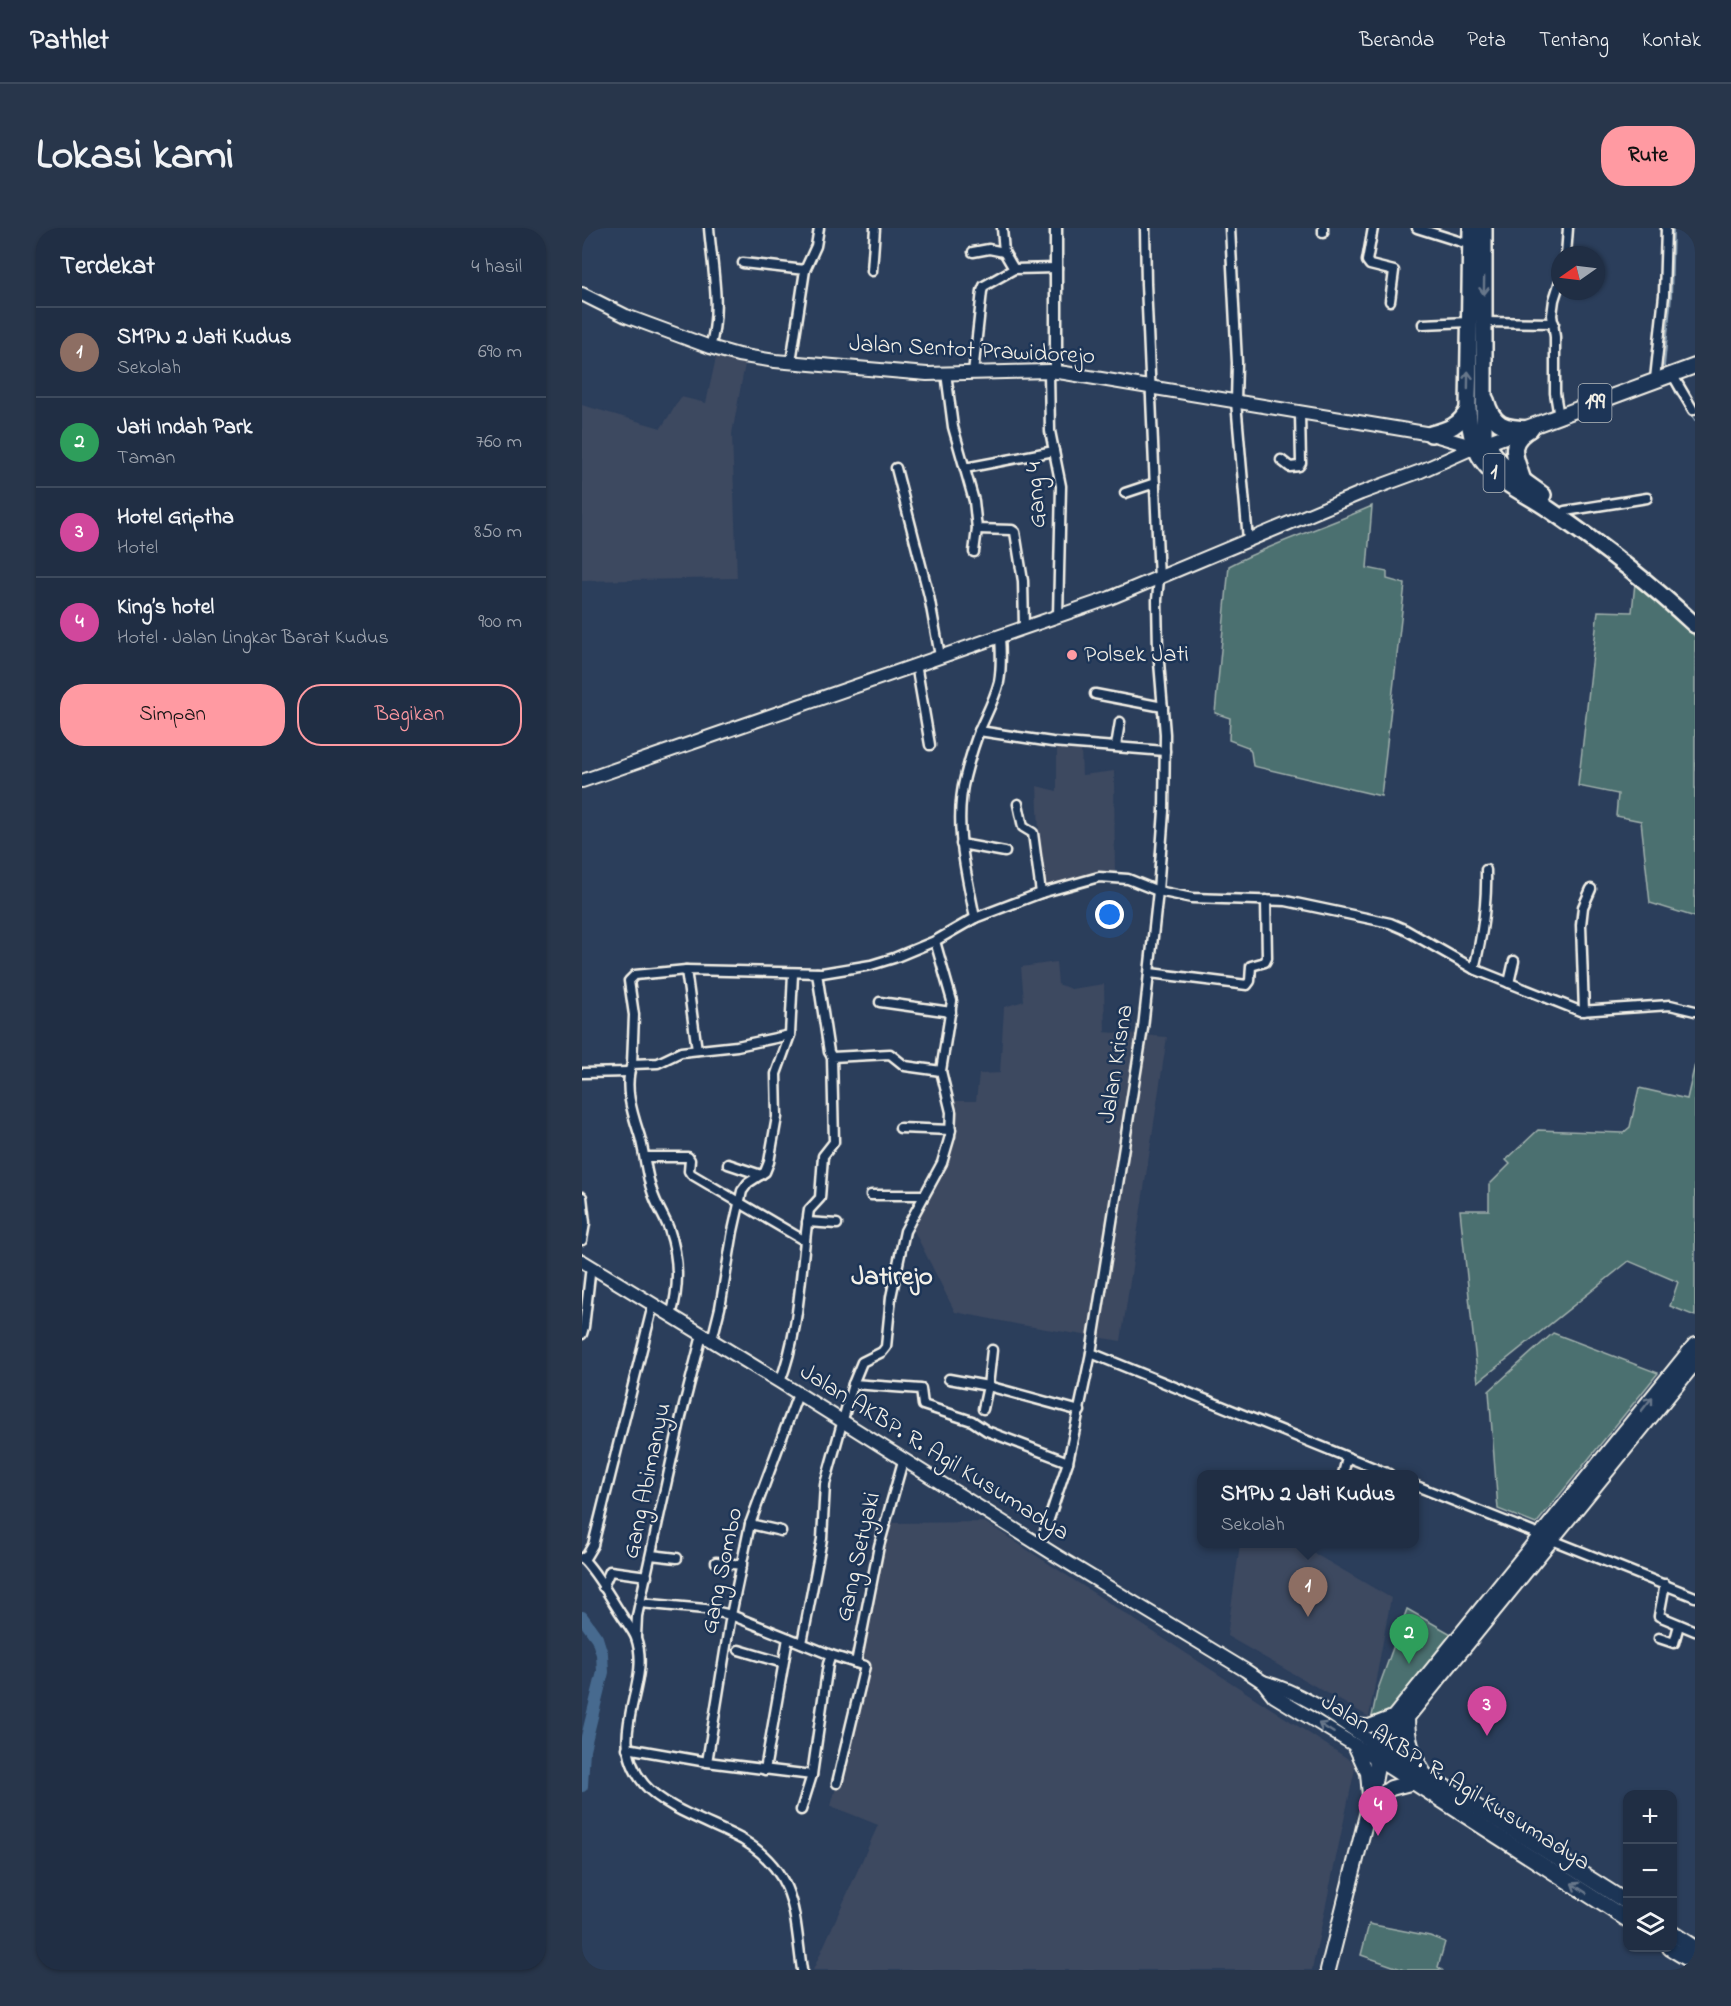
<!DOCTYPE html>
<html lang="id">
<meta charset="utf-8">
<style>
:root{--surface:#202e44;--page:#28364b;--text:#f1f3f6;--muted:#a2a8b2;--line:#3d4a5d;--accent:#ff9aa2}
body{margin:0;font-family:"Indie Flower",sans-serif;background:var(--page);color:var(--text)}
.controls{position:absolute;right:18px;bottom:18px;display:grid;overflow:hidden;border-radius:12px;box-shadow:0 2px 4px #0004}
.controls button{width:54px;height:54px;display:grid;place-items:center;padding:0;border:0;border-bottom:2px solid var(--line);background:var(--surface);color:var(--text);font:30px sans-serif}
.compass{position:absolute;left:969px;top:18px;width:54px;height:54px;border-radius:50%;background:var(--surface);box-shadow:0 2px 4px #0004;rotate:256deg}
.you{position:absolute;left:528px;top:687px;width:21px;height:21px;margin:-15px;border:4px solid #fff;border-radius:50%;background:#1a73e8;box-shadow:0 0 0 9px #1a73e833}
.badge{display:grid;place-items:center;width:39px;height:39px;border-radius:50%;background:var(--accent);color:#fff;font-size:20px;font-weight:700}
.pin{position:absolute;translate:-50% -50px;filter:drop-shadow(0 2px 3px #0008)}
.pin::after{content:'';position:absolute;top:32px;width:21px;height:18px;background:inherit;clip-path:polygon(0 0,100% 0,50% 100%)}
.popup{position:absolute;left:615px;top:1242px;width:222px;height:78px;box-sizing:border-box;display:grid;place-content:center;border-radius:12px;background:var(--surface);filter:drop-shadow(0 2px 4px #0005);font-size:20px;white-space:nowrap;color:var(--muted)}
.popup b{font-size:22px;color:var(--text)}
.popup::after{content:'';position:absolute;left:50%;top:100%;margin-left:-12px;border:12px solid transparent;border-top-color:var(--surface)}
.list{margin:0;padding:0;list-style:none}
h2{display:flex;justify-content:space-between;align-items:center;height:78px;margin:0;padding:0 24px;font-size:26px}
h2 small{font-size:20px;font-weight:400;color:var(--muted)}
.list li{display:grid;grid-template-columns:39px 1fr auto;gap:18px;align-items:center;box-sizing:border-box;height:90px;padding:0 24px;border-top:2px solid var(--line)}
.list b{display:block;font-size:22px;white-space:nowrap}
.list p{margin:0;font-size:20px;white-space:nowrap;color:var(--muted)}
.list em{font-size:20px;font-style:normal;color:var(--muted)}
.actions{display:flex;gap:12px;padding:18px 24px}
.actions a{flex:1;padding:14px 0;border:2px solid var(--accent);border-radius:24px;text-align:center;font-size:21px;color:var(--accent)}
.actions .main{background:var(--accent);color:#111}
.icon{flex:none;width:33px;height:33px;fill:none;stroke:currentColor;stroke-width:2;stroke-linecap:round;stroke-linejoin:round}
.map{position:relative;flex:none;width:1113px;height:1742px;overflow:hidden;border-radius:24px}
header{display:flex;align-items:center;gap:36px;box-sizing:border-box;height:84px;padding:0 30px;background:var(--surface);border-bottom:2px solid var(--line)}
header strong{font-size:28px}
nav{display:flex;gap:33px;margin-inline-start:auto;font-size:21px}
.intro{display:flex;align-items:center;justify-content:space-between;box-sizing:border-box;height:144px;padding:0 36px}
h1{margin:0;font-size:42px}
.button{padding:15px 27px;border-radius:24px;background:var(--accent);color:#111;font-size:21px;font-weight:700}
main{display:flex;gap:36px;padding:0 36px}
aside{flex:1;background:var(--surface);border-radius:24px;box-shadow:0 2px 4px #0004}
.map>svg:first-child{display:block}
.built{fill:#3c4860}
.green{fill:#4b6f70;stroke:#a0b0ac;stroke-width:1.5}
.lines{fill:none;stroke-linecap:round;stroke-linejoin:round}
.stream{stroke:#8ca1b3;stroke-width:2}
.river{stroke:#476b8f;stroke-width:12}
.minor-casing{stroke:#f4f1e8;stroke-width:13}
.tertiary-casing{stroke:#f4f1e8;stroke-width:15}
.secondary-casing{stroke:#f4f1e8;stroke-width:16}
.primary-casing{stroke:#f4f1e8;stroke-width:18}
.trunk-casing{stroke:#f4f1e8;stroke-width:20}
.minor{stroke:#1d3557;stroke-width:8}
.tertiary{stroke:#1d3557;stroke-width:10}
.secondary{stroke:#1d3557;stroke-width:12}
.primary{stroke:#1d3557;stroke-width:14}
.trunk{stroke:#1d3557;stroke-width:15}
.oneway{stroke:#68778a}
.poi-dot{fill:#ff9aa2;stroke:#1d3557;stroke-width:2}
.labels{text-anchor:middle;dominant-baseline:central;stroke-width:5;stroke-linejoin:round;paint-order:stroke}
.shield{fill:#1d3557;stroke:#b4b9bc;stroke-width:1.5}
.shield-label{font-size:22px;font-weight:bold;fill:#f4f1e8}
.street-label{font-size:24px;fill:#f4f1e8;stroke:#1d3557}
.poi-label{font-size:24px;fill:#f4f1e8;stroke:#1d3557;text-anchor:start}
.quarter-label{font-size:27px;font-weight:bold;fill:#f4f1e8;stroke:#1d3557}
</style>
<header>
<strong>Pathlet</strong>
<nav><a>Beranda</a><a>Peta</a><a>Tentang</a><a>Kontak</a></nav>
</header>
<div class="intro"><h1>Lokasi kami</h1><a class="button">Rute</a></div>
<main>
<aside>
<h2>Terdekat<small>4 hasil</small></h2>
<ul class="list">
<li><span class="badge" style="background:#8d6e63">1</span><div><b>SMPN 2 Jati Kudus</b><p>Sekolah</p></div><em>690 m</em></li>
<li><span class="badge" style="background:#2e9e5b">2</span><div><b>Jati Indah Park</b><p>Taman</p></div><em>760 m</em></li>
<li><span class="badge" style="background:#d1479c">3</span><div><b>Hotel Griptha</b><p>Hotel</p></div><em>850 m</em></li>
<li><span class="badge" style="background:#d1479c">4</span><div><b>King’s hotel</b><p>Hotel · Jalan Lingkar Barat Kudus</p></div><em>900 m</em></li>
</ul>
<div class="actions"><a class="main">Simpan</a><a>Bagikan</a></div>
</aside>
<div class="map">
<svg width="1113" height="1742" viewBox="0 0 1113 1742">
<rect width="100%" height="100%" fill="#2b3e5b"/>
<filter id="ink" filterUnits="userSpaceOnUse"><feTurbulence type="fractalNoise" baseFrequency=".0167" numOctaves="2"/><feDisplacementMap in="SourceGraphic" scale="12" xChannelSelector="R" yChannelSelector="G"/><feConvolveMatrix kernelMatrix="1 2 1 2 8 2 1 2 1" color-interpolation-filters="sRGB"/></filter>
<g filter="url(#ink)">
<g class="built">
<polygon points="135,125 163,136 150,206 155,350 0,353 0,177 79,200 99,169 124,175"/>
<polygon points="475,518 499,519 500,547 532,543 533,645 517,645 462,661 458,630 455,558 475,563"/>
<polygon points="474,734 476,756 489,761 522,756 523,804 585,809 539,1113 439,1097 373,1084 328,995 365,927 368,873 394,873 397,846 418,845 422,779 442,773 439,739"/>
<polygon points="403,1294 774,1536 730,1742 231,1742 296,1597 249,1578 286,1439 273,1415 306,1295"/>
<polygon points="658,1316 716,1316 809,1370 787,1489 645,1408"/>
</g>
<g class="green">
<path d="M790 278 785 340 805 344V351L823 356 799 568 671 538 669 524 666 519 647 512 648 490 633 485 647 338C693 314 743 299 790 278Z"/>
<path d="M1053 355C1076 371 1096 386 1113 409V689L1068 675 1059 593 1034 588 1036 566 996 558 1016 383 1050 384Z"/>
<polygon points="1113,836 1113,1088 1088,1078 1096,1054 1047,1033 896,1154 878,982 907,982 907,957 928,936 924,932 956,902 1041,905 1048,899 1057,860 1105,871"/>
<polygon points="971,1105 1076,1145 954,1296 916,1281 907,1163"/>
<polygon points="825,1381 871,1407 814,1482 789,1493 795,1464"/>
<polygon points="787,1696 848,1708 863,1714 856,1739 860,1742 822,1742 779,1727"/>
</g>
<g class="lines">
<g class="stream">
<polyline points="1084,143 1082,138 1089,69 1091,0"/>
<polyline points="1088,151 1095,167 1105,180"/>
<polyline points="1108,184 1113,192"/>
</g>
<polyline class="river" points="0,1389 15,1410 20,1426 21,1444 2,1521 0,1558"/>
<g class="minor-casing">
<g id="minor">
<path d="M127 0C130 38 140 82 128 119"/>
<polyline points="420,0 422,24 432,41"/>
<polyline points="648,0 655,135 654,174 666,312"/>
<polyline points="741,0 741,5"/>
<polyline points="791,0 785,33 788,37 812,43 808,73"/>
<polyline points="835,0 889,17"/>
<polyline points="391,24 407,21 422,24"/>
<polyline points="984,27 986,0"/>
<polyline points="161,35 223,42"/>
<polyline points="290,43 293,0"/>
<polyline points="901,94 972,95"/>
<polyline points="841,96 887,94"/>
<polyline points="209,134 223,42 234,18 237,0"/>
<polyline points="467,143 468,203 479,258 476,388"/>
<polyline points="364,145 371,199 392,273 395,301 430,302 433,304 441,353 442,399"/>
<polyline points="391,145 400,63 402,58 432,41 475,40"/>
<polyline points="1090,146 1111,182"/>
<polyline points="1073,151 1082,67 1084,0"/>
<polyline points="977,189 973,165 973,109 970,87 972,72 978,53"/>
<polyline points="699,232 708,239 717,238 719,235 718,185"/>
<polyline points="314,240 347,368 358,428"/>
<polyline points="383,240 472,223"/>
<polyline points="543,265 573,255"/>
<polyline points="983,283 1065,270"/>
<polyline points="392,324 395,301"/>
<polyline points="334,436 348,517"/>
<polyline points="513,466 581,479"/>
<polyline points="397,503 470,514 583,523"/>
<polyline points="534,518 538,494"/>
<polyline points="436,576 441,599 451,605 459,665"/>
<polyline points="379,616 423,624"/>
<path d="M393 690C384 643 371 596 383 549 387 533 392 516 398 501 405 485 413 470 417 454 420 438 419 423 418 408"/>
<path d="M892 741C900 709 905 674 904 642"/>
<polyline points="104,742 115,822"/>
<polyline points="235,745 247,824 250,829"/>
<polyline points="568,745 665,757 668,753 669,738 683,734 685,730 684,672"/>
<polyline points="927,755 932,733"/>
<polyline points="298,774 369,784"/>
<polyline points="1002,783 999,697 1001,679 1009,661"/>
<polyline points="50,836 76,835 99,824 155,818 208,807"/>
<polyline points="0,845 47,844"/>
<polyline points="318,900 369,902"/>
<polyline points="63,929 106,929 108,932 107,943 109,946 223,1013"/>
<polyline points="146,936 179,947"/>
<polyline points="289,967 341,967"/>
<polyline points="0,969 3,995 0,1012"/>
<polyline points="225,994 255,996"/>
<path d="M89 1088C97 1060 97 1029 87 1001 82 988 74 977 70 963 64 946 63 927 58 909 51 887 41 859 50 836L52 787 47 753 53 747 104 742 240 745 289 737 312 730 353 713 393 690 459 665 517 649 546 651 576 663 610 670 704 673 808 695 822 701 892 741 998 783 1088 777 1113 783"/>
<polyline points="0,1106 2,1099 9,1038"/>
<polyline points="130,1112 138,1080 151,1003 160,963 166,955 183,944 187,934 195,889 194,846 208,807 211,746"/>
<polyline points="509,1125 807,1246"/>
<polyline points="367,1151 406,1158 498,1183"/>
<path d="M198 1154C219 1099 218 1040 227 982L238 970 241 928 252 914 250 829 308 826 323 838 359 843"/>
<polyline points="271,1156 339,1161 341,1177 390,1193 405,1203 486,1234"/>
<polyline points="401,1181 406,1158 410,1122"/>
<polyline points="761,1246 765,1230"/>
<polyline points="832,1257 1113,1369"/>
<polyline points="168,1296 199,1303"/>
<polyline points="458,1318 486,1234 509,1125 561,800 576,663 582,583 583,506 576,422 575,372 577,351 564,56 563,0"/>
<polyline points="69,1327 95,1330"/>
<path d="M0 1330C16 1346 27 1368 39 1386 44 1394 51 1402 54 1410 71 1458 21 1506 62 1556 83 1581 132 1596 161 1612 215 1645 212 1686 220 1742"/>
<polyline points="2,1332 11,1317 71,1077"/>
<polyline points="134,1334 160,1337"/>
<polyline points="1083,1356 1077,1388 1113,1403"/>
<polyline points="21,1359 28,1343 65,1348"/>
<polyline points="58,1375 123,1381 149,1387 249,1427"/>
<polyline points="54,1408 55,1388 99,1189 120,1107"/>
<polyline points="1077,1410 1092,1415 1097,1397"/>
<polyline points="220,1415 240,1311 243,1256 271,1156 280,1134 300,1124 304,1119 309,1069 323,1003 360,935 368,908 369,884 359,843 370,773 353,713"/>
<polyline points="157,1422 201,1435"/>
<polyline points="274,1435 297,1318 321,1233"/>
<polyline points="45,1520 125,1534 230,1547 246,1436 249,1427 283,1438 255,1555"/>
<polyline points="125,1534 149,1387 168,1296 216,1166"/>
<polyline points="183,1542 206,1410"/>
<polyline points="219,1582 230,1547"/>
</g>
</g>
<g class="tertiary-casing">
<polyline id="tertiary" points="474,0 474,144"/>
</g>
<g class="secondary-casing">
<g id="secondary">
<polyline points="0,66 44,88 128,119 156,127 193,133 345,146 467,143 483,145 849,206 893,219"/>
<polyline points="0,553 528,370 779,265 839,243 900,216"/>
<polyline points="0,1033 198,1154 475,1328 663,1442 681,1454 692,1468 794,1530"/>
<path d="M681 1454C724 1465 761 1495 798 1520"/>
<polyline points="765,1497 787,1498 813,1488"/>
<polyline points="773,1519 785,1545 787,1568"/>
</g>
</g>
<g class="primary-casing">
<g id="primary">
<polyline points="904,215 1113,138"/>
<path d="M825 1489C825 1510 830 1526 841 1544"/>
<polyline points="798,1520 873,1565 1046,1675"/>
<polyline points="806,1523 822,1493 1113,1134"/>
<polyline points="794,1530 1046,1692"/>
<polyline points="788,1575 809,1560 832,1554"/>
<polyline points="1090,1705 1113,1720"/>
<polyline points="1088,1720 1113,1735"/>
<polyline points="746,1742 788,1575 795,1539 794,1530 813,1488 1113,1117"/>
</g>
</g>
<g class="trunk-casing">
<g id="trunk">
<path d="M889 0 886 181C887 199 891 222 904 237 921 257 947 267 968 282 1019 317 1068 355 1113 397"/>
<path d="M902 0V209C913 236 938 250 961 267"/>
<path d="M904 172C911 199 923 200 948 201"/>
<path d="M849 206C866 202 879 197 886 181"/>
<path d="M941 253C934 229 923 216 948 201"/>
</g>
</g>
<use href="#minor" class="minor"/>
<use href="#tertiary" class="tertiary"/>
<use href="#secondary" class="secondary"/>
<use href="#primary" class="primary"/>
<use href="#trunk" class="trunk"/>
</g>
<defs><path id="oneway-shaft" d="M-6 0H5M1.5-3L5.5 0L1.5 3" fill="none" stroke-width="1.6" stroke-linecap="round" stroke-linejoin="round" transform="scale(1.5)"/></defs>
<g class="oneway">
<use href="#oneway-shaft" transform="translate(902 58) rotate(91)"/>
<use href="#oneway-shaft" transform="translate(886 152) rotate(-89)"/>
<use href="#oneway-shaft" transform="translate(1065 1176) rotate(-52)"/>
<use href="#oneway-shaft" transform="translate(744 1500) rotate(-148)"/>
<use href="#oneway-shaft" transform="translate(997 1660) rotate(-147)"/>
</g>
</g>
<circle class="poi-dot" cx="490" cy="427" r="6"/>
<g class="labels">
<g class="shield">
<rect x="996.5" y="156" width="33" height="38" rx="4.5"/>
<rect x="901.5" y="226" width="21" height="38" rx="4.5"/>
</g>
<g class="shield-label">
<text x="1013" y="175">199</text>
<text x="912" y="245">1</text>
</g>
<g class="street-label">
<text transform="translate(390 123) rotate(3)">Jalan Sentot Prawidorejo</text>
<text transform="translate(455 267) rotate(-94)">Gang 4</text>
<text transform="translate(535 836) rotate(-81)">Jalan Krisna</text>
<text transform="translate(352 1225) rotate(32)">Jalan AKBP. R. Agil Kusumadya</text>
<text transform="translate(66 1253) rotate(-78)">Gang Abimanyu</text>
<text transform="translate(277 1329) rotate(-77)">Gang Setyaki</text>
<text transform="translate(141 1343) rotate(-78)">Gang Sombo</text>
<text transform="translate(873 1555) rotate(32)">Jalan AKBP. R. Agil Kusumadya</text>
</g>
<g class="poi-label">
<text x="502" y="427">Polsek Jati</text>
</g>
<g class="quarter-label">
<text x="310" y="1049">Jatirejo</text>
</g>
</g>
</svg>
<div class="controls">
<button>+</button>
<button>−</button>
<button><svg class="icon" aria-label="layers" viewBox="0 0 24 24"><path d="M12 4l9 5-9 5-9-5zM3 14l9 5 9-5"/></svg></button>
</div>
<svg class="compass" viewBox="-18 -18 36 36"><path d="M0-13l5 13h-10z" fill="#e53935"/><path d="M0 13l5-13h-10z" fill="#a2a8b2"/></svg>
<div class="you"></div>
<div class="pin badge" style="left:726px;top:1389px;background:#8d6e63">1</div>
<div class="popup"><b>SMPN 2 Jati Kudus</b>Sekolah</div>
<div class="pin badge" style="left:827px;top:1436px;background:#2e9e5b">2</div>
<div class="pin badge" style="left:905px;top:1508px;background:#d1479c">3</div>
<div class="pin badge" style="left:796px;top:1608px;background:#d1479c">4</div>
</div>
</main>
